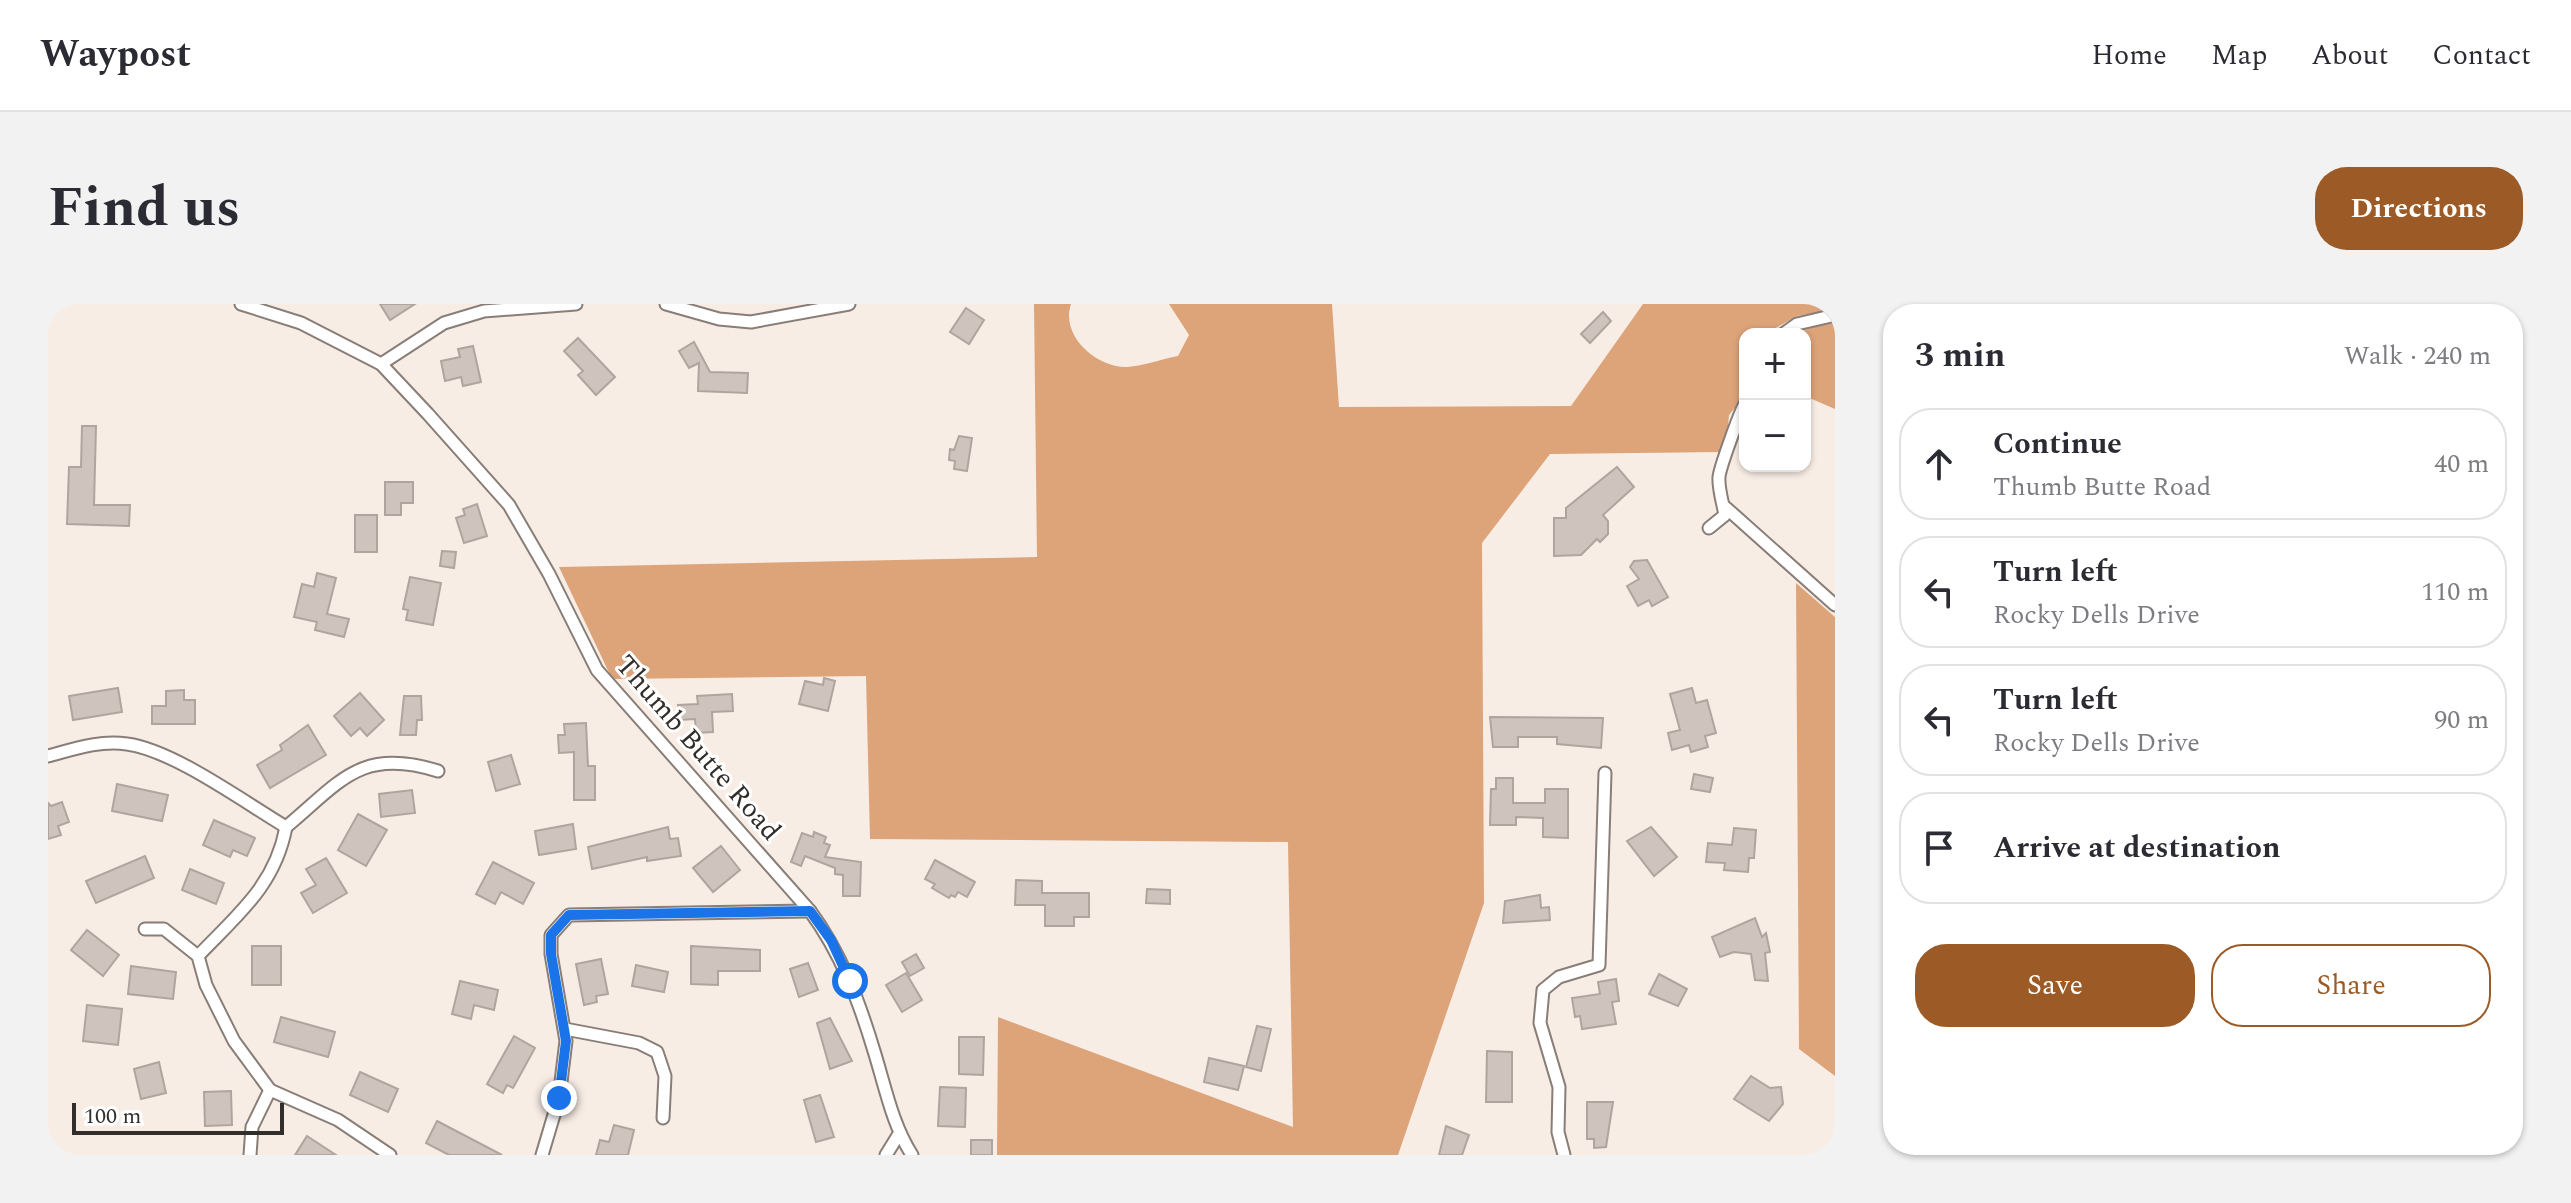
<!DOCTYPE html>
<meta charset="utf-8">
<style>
:root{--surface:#fff;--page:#f2f2f3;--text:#2b2b33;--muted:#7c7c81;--line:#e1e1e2;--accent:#9c5b26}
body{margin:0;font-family:Spectral,serif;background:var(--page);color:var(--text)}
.controls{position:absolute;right:24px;top:24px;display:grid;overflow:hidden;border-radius:16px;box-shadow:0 2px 6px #0004}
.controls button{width:72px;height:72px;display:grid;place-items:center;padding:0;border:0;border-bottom:2px solid var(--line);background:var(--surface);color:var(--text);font:40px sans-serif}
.scale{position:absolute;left:24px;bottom:20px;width:212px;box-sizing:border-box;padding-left:8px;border:4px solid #322e2b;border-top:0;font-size:22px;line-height:28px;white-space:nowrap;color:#322e2b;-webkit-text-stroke:6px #fff;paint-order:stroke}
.stop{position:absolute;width:24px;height:24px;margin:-18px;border:6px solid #1a73e8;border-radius:50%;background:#fff}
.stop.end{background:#1a73e8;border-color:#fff;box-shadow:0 2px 8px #0008}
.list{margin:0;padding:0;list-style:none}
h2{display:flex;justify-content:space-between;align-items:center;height:104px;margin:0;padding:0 32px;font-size:34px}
h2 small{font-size:26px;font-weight:400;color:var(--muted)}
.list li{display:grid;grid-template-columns:52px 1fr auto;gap:24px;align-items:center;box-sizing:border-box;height:112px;margin:0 16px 16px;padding:0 16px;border:2px solid var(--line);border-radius:32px}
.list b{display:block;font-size:30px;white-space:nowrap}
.list p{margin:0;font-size:26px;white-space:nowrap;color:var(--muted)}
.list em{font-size:26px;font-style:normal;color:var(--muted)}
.actions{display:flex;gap:16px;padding:24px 32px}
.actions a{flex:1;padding:18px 0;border:2px solid var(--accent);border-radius:32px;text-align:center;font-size:28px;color:var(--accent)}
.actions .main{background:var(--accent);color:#fff}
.icon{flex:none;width:44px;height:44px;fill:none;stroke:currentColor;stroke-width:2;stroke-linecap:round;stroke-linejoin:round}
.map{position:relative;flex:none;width:1787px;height:851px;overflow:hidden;border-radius:32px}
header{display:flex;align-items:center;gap:48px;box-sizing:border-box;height:112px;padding:0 40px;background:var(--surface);border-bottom:2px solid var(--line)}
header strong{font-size:38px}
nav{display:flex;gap:44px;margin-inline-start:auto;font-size:28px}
.intro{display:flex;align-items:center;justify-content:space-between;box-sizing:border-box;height:192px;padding:0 48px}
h1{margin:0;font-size:56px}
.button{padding:20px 36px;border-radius:32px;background:var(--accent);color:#fff;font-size:28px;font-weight:700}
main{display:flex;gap:48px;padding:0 48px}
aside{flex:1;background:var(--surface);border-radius:32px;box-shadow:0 2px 6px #0004}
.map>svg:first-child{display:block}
.forest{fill:#dda379}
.building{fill:#cfc4bd;stroke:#b0a59e;stroke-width:2}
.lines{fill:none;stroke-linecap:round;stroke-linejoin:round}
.minor-casing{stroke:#887e77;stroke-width:15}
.minor{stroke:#fff;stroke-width:11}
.route{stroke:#1a73e8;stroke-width:10}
.labels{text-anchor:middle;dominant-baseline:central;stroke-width:6;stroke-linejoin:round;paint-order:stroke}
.street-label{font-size:28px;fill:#322e2b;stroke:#fff}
</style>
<header>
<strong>Waypost</strong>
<nav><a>Home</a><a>Map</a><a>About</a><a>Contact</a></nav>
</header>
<div class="intro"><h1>Find us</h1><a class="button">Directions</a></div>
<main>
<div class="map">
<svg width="1787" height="851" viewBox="0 0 1787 851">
<rect width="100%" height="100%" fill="#f8ede5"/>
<g class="forest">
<path d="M986 0H1023C1012 32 1049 64 1079 63 1096 62 1114 55 1130 52L1141 31 1121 0H1284L1291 103 1523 102 1595 0H1787V5L1749 12 1726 25 1725 30H1697V92L1681 111 1679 133 1672 148 1502 150 1434 239 1436 599 1350 851H949L950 713 1245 823 1240 538 822 535 818 372 564 375 511 263 989 253Z"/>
<polygon points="1781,18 1787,21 1787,105 1757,92 1757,30 1745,30"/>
<polygon points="1748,279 1787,313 1787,772 1751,745"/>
</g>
<g class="building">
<polygon points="332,0 367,0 342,16"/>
<polygon points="918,4 936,16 921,40 902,28"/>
<polygon points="1555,8 1563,17 1542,39 1533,30"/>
<polygon points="530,34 567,73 548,91 530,71 535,67 516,47"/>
<polygon points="646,38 662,68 700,69 699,89 650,87 651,59 641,64 631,47"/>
<polygon points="425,42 433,78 415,82 413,73 397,77 393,57 412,53 410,45"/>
<polygon points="34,122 48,122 46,201 82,201 81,222 19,220 21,163 33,163"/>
<polygon points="911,132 924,134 919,167 906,165 907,157 901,156 902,145 906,146"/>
<polygon points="1569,163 1586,183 1555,211 1560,217 1560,230 1552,238 1549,235 1533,251 1506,252 1506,214 1518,214 1518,204"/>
<polygon points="337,178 365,178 365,199 353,199 353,211 337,211"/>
<polygon points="429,200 439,232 416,239 408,214 417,211 415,205"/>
<rect x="307" y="211" width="22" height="37"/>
<polygon points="394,247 408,248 406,264 392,262"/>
<polygon points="1599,256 1620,293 1604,302 1601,296 1590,302 1579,282 1591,275 1582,263 1586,257"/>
<polygon points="269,269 288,274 279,310 301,315 296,333 267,326 269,318 246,313 254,280 266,283"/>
<polygon points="362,273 393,279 385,321 358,316 360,306 355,305"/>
<polygon points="776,374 787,377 780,407 751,400 757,377 775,381"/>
<polygon points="70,384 74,408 25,416 21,392"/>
<polygon points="1644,384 1648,399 1659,396 1668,429 1657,432 1660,443 1643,448 1641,441 1624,446 1620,429 1632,426 1622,390"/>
<polygon points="136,386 136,396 147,396 147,420 104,420 104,402 118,402 118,387"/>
<polygon points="312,389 336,416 319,432 312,424 303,432 286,412"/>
<polygon points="684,390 685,407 664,408 665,428 648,429 647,415 631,416 630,401 650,400 649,392"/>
<polygon points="356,392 373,392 374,416 369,416 368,431 352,431"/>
<polygon points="1442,413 1555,414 1553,444 1509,440 1509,433 1470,433 1470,443 1445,443"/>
<polygon points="538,419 540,462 547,462 547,496 526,496 526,448 511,449 510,431 517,431 516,420"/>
<polygon points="260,421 278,451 222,484 209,461 234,446 232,441"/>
<polygon points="463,451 472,480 448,487 440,458"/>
<polygon points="1646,470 1665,474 1662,488 1643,485"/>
<polygon points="1448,474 1465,474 1465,499 1497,499 1497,485 1520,485 1520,534 1495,533 1495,514 1468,513 1468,521 1442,521 1443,485 1448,485"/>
<polygon points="69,480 120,491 114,517 64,507"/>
<polygon points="364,486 367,509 333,513 331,490"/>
<polygon points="14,498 21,518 10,522 13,531 0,535 0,499 3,502"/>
<polygon points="310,510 339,526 318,562 290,546"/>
<polygon points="166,516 207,534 199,552 185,546 182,553 155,541"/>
<polygon points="525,520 528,545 491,551 487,527"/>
<polygon points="620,523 622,535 630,534 633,552 599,557 599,553 544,565 540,543"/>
<polygon points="1603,523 1629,553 1606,572 1579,537"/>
<polygon points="1686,524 1708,526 1706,554 1701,554 1700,568 1676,566 1677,559 1658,558 1660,539 1684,541"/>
<polygon points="766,528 778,533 776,539 782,541 777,553 813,558 812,592 795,592 795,571 787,570 787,564 757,552 753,562 743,558 754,529 765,533"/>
<polygon points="673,542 692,566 665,588 645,564"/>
<polygon points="97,552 106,574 48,599 38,577"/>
<polygon points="278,554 299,589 265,609 253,589 268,581 258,565"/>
<polygon points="887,556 927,578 919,593 910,588 907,593 903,591 901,594 884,584 887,580 877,575"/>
<polygon points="445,558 486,579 475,600 453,588 447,600 428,590"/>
<polygon points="142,565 176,579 168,600 134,586"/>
<polygon points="968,576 994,577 994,589 1041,589 1041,613 1026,613 1026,622 997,622 997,601 967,601"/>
<polygon points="1099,585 1122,586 1122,600 1098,599"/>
<polygon points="1492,591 1493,604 1501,603 1502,616 1455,619 1457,597"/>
<polygon points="1707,614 1714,633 1718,629 1722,648 1717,649 1720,677 1707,676 1703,650 1686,648 1672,653 1664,633"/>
<polygon points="39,626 71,651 55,672 23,646"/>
<rect x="204" y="642" width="29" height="39"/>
<polygon points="643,642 712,646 712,667 670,667 670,681 643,680"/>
<polygon points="868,650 876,664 862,672 854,658"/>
<polygon points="553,655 560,690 548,692 549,698 536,701 528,660"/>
<polygon points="760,659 770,686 751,693 742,665"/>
<polygon points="588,661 620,668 616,688 584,682"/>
<polygon points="83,662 128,668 125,695 80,690"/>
<polygon points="858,669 874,696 854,708 838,681"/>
<polygon points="1611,670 1639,685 1630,702 1601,690"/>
<polygon points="1568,675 1571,697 1564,698 1568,720 1534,725 1532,712 1527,713 1524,694 1552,690 1550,678"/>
<polygon points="412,677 450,686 446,706 426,701 423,715 404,710"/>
<polygon points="39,701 74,705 70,741 35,737"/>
<polygon points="233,713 287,728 280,753 226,738"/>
<polygon points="782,714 804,757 782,765 769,719"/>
<polygon points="1209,722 1223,725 1213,767 1198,763"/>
<polygon points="466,732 487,744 465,784 459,781 455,789 439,780"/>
<polygon points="911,733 936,733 935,771 911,770"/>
<polygon points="1439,747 1464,748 1464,798 1438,798"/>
<polygon points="1161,754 1196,762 1190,786 1156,778"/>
<polygon points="111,758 118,789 93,795 86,765"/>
<polygon points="312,768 350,785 340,808 302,791"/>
<polygon points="1703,772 1722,784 1733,783 1735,800 1721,817 1686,795"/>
<polygon points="892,783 918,784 917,823 890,822"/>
<polygon points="183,787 184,821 157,822 156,788"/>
<polygon points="772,791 786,833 768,838 756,796"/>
<polygon points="1539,798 1565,798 1558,843 1546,844 1546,835 1539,835"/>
<polygon points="389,817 454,851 401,851 378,839"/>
<polygon points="566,821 586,826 580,851 548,851 552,836 561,838"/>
<polygon points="1398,822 1421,831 1414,851 1391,851"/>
<polygon points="259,832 288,851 247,851"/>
<rect x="923" y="836" width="21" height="15"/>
</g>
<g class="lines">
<g class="minor-casing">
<g id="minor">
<path d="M193 0 253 19 333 60 380 110 461 201 501 270 549 366 762 607C793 649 811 697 826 747 837 782 844 820 864 851"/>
<polyline points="618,0 671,15 703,18 801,0"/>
<polyline points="1735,30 1749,20 1787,11"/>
<polyline points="333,60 396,19 436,7 528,0"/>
<polyline points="1676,202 1787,301"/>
<path d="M1661 224 1677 211C1675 200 1670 184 1671 173 1672 163 1692 108 1697 100"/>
<path d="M0 452C26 445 51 436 79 440 125 446 196 498 238 523"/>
<path d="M238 523C293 477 313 443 390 467"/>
<polyline points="97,625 116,625 150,652 158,681 186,737 222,786 290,816 342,851"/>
<path d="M150 652C189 611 227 582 238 523"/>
<polyline points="517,725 591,739 609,748 617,772 615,814"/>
<polyline points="202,851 204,823 222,786"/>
<polyline points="494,851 511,794 518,737 503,650 503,631 521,611 762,607"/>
<polyline points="838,851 851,830"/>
<polyline points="1516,851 1510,828 1511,783 1492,719 1495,686 1511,673 1551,661 1557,469"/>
</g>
</g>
<use href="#minor" class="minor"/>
</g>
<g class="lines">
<polyline class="route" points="511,794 518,737 503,650 503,631 521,611 762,607 783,636 802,677"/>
</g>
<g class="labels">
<g class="street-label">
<text transform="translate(650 444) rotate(49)">Thumb Butte Road</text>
</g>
</g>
</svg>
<div class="controls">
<button>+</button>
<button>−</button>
</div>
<div class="scale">100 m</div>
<div class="stop" style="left:802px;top:677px"></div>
<div class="stop end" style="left:511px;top:794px"></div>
</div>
<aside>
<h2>3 min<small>Walk · 240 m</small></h2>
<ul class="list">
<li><svg class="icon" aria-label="ahead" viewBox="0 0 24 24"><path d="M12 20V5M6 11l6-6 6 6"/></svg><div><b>Continue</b><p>Thumb Butte Road</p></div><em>40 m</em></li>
<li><svg class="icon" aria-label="left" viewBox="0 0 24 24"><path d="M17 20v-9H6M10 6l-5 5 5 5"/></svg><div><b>Turn left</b><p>Rocky Dells Drive</p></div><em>110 m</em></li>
<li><svg class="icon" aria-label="left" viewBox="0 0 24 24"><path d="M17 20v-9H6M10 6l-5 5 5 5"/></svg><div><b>Turn left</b><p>Rocky Dells Drive</p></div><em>90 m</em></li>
<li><svg class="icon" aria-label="arrive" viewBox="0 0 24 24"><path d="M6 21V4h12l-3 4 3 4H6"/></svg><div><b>Arrive at destination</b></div></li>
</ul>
<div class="actions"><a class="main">Save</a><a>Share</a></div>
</aside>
</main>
